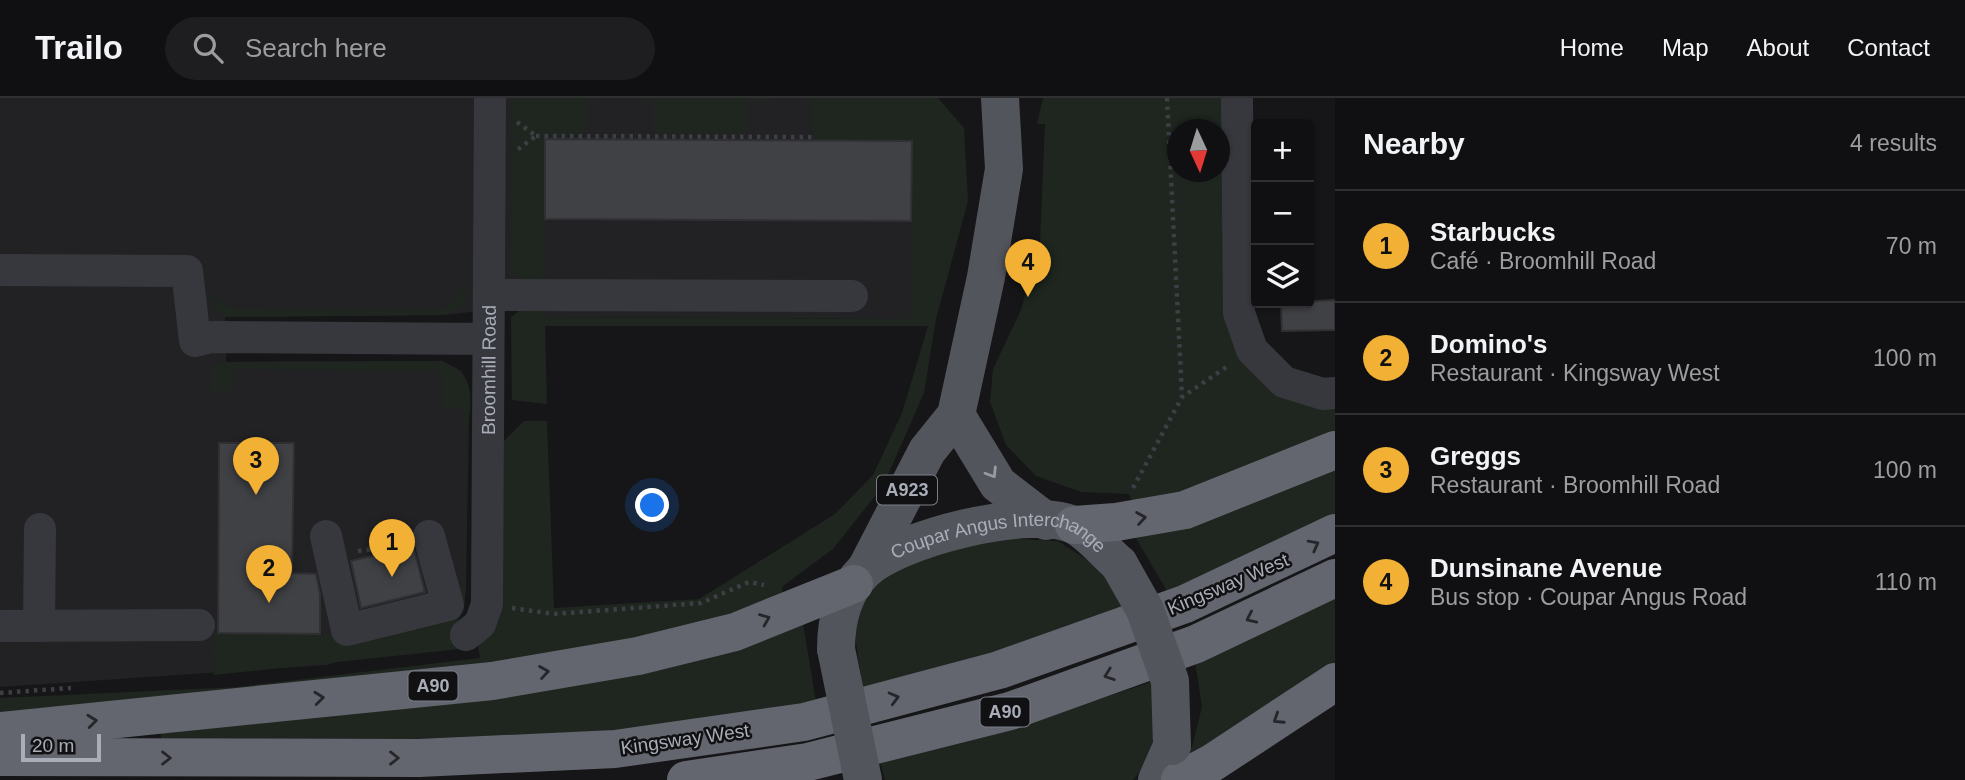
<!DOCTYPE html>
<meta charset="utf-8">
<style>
:root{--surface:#101012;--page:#1e1e20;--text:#f1f3f6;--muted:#9c9d9f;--line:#303032;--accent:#f2b134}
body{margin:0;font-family:Helvetica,sans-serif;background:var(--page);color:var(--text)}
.controls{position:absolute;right:21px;top:21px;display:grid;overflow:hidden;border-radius:7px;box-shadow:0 2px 5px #0004}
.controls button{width:63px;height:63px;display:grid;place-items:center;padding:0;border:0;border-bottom:2px solid var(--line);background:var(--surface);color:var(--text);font:35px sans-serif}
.compass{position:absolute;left:1167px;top:21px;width:63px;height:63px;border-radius:50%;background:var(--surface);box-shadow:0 2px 5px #0004;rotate:176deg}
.scale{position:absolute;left:21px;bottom:18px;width:80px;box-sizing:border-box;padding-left:7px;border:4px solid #a8adb8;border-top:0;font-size:19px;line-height:24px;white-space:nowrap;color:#a8adb8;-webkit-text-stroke:5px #111113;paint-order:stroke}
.you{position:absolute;left:653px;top:408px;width:24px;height:24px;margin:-18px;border:5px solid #fff;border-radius:50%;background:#1a73e8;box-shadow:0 0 0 10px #1a73e833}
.badge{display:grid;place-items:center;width:46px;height:46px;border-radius:50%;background:var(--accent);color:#111;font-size:23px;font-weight:700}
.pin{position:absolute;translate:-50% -58px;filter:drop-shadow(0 2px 4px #0008)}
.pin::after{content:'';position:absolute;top:37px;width:24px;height:21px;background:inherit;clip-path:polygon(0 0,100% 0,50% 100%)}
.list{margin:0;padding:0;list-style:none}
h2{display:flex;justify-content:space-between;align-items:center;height:91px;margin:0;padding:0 28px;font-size:30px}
h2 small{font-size:23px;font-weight:400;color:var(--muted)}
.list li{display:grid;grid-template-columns:46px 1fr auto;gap:21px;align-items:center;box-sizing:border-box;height:112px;padding:0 28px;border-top:2px solid var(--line)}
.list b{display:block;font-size:26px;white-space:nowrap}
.list p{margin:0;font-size:23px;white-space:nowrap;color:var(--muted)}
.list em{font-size:23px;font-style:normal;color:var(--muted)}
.icon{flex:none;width:38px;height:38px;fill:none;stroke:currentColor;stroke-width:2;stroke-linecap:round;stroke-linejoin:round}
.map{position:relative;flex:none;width:1335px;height:682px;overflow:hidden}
header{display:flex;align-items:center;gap:42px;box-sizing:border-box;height:98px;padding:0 35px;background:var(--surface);border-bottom:2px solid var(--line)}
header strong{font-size:33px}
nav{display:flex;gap:38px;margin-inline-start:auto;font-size:24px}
.search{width:490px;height:63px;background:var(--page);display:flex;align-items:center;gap:18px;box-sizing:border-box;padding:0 24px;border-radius:38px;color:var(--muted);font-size:26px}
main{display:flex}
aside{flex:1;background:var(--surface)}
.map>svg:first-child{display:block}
.built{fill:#222225}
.green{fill:#1e261f;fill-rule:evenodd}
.building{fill:#404145;stroke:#303034;stroke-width:2}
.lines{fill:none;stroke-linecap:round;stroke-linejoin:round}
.path{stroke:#3d3f44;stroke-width:4.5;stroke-dasharray:3.5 5;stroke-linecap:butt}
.minor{stroke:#37383d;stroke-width:32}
.major{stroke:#53555c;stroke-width:38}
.highway{stroke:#63666e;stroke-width:38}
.major-bridge{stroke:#53555c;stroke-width:38}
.oneway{stroke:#979ba6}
.oneway2{stroke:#26262a}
.labels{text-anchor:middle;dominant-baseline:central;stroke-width:5;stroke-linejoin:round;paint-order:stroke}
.shield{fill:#111113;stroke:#7b7e86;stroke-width:2}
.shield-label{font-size:18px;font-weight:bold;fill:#a8adb8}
.street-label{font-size:19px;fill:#a8adb8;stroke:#111113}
</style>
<header>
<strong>Trailo</strong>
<div class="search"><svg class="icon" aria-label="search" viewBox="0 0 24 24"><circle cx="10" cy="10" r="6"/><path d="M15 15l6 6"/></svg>Search here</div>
<nav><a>Home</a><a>Map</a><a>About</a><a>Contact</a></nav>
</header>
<main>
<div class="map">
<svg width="1335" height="682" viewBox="0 0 1335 682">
<rect width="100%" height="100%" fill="#161618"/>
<polygon class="built" points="0,0 933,0 912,43 911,221 544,219 544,208 526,208 444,217 225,219 226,264 442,263 461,273 469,290 469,325 466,489 464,510 456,526 327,567 0,589"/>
<g class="green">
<polygon points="513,0 611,0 586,2 586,35 545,41 544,185 527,184 511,174"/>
<polygon points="632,0 770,0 770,2 747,2 747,35 654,35 654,2"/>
<polygon points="792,0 938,0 964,30 968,103 936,221 924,295 883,388 833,451 783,488 781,501 612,551 0,616 0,600 238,589 480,560 477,542 502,483 504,343 524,323 547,323 554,510 699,501 835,416 873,377 902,315 928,228 545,228 547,306 512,302 511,219 526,208 544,208 545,219 910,221 911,43 813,42 813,2"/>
<path d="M1043 0H1224L1226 217 1335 307V338L1206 392 1134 409 1129 396 1081 394 1036 378 1006 347 990 304 993 271 1021 212 1040 144 1045 26H1037ZM1178 32H1220V74H1178Z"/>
<polygon points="468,186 463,208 444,217 225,219 214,211 208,195 232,211 443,212"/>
<path d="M442 263C448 266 458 270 462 275 476 292 470 323 463 342V310L442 309 441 272 233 271 232 292H218L211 300V270L226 264Z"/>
<polygon points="1335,367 1335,419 1170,498 1134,437"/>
<polygon points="1002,440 1058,443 1101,471 1124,514 992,557 863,593 853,523 877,485 917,459"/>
<polygon points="466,489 464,510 456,526 460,551 214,577 213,535 326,536 422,528 455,490"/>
<polygon points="1335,500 1335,567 1189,660 1202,609 1195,564"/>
<polygon points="803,525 816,604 614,638 161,645 161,632"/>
<path d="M1151 584C1156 621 1159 652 1133 682H885L880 664 1016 629Z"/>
</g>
<g class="building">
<polygon points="545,41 912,43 911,123 545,121"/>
<polygon points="1335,202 1335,232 1282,233 1281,205"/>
<polygon points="219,345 294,345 292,475 316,476 320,496 320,536 218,535"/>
<polygon points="413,448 425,494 361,510 351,463"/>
</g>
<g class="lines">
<g class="path">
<polyline points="1167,0 1182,299"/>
<polyline points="517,24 536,38 517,52"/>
<polyline points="536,38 815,39"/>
<polyline points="1133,390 1182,299 1228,268"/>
<polyline points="358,453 374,451 373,438"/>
<polyline points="512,510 554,516 701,505 749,484 764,487"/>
<polyline points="0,595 71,590"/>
</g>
<g class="minor">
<polyline points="1237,0 1239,215 1252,252 1284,284 1323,296 1335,295"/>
<polyline points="0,172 187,173 195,243 211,239 488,241"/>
<polyline points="489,197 852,198"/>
<polyline points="326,438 347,532 448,507 429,438"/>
<polyline points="0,528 199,527"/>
<polyline points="39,528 40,431"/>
<path id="s1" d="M466 537 480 526 487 506 490 0"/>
</g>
<g class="major">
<polyline points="956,317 998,386 1046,423"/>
<polyline points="866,471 927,353 956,317 986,179 1004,71 1000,0"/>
<path id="s2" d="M836 551C836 523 843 494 864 473 898 440 1031 407 1074 427 1090 435 1105 454 1119 466"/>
<polyline points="1157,682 1172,648"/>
</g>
<g class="highway">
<polyline points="1074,427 1116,424 1185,412 1335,352"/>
<polyline points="0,633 492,583 638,558 735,534 854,486"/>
<polyline points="0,659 419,660 615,651 804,624 999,572 1185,506 1335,435"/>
<polyline points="686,682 808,664 1010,613 1196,546 1335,480"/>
<polyline points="1180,682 1212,665 1335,584"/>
</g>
<g class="major-bridge">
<polyline points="1119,466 1145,512 1170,583 1172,648"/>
<polyline points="836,551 863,682"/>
</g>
</g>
<defs><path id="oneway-chevron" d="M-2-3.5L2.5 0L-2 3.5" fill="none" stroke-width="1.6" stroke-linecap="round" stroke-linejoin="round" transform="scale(1.75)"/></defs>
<use class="oneway" href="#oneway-chevron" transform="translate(992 375) rotate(58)"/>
<g class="oneway2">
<use href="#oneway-chevron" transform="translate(1141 420) rotate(-9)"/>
<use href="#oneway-chevron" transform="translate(1314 447) rotate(-28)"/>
<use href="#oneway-chevron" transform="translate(1251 520) rotate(155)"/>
<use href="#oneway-chevron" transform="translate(765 521) rotate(-22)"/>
<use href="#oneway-chevron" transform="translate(544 574) rotate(-9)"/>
<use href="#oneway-chevron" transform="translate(1109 577) rotate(160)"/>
<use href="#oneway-chevron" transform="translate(319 600) rotate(-6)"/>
<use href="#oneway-chevron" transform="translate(894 600) rotate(-15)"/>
<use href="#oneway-chevron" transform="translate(1278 621) rotate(147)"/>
<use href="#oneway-chevron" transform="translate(92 623) rotate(-6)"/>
<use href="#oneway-chevron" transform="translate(166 660)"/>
<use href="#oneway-chevron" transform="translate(394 660)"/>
</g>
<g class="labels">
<g class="shield">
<rect x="877" y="377.5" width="60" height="29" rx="5"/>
<rect x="408.5" y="573.5" width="49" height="29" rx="5"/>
<rect x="980.5" y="599.5" width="49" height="29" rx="5"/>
</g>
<g class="shield-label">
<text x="907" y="392">A923</text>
<text x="433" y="588">A90</text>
<text x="1005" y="614">A90</text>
</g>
<g class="street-label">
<text stroke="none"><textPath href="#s1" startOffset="273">Broomhill Road</textPath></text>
<text stroke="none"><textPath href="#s2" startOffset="231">Coupar Angus Interchange</textPath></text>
<text transform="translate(1228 486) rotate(-23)">Kingsway West</text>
<text transform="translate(685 641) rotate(-8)">Kingsway West</text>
</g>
</g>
</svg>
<div class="controls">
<button>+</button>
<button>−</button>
<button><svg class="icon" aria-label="layers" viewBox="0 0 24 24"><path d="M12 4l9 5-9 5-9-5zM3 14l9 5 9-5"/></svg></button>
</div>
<svg class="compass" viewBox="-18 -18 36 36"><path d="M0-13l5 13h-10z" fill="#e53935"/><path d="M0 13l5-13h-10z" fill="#9c9d9f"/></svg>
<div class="scale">20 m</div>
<div class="you"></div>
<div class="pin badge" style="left:392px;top:479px">1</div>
<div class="pin badge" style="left:269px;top:505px">2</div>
<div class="pin badge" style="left:256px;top:397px">3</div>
<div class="pin badge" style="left:1028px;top:199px">4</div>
</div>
<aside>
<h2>Nearby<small>4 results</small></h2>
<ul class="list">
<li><span class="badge">1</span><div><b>Starbucks</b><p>Café · Broomhill Road</p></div><em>70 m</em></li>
<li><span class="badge">2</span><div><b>Domino's</b><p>Restaurant · Kingsway West</p></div><em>100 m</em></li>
<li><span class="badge">3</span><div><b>Greggs</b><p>Restaurant · Broomhill Road</p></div><em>100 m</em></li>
<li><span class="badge">4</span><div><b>Dunsinane Avenue</b><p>Bus stop · Coupar Angus Road</p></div><em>110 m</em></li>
</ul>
</aside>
</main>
